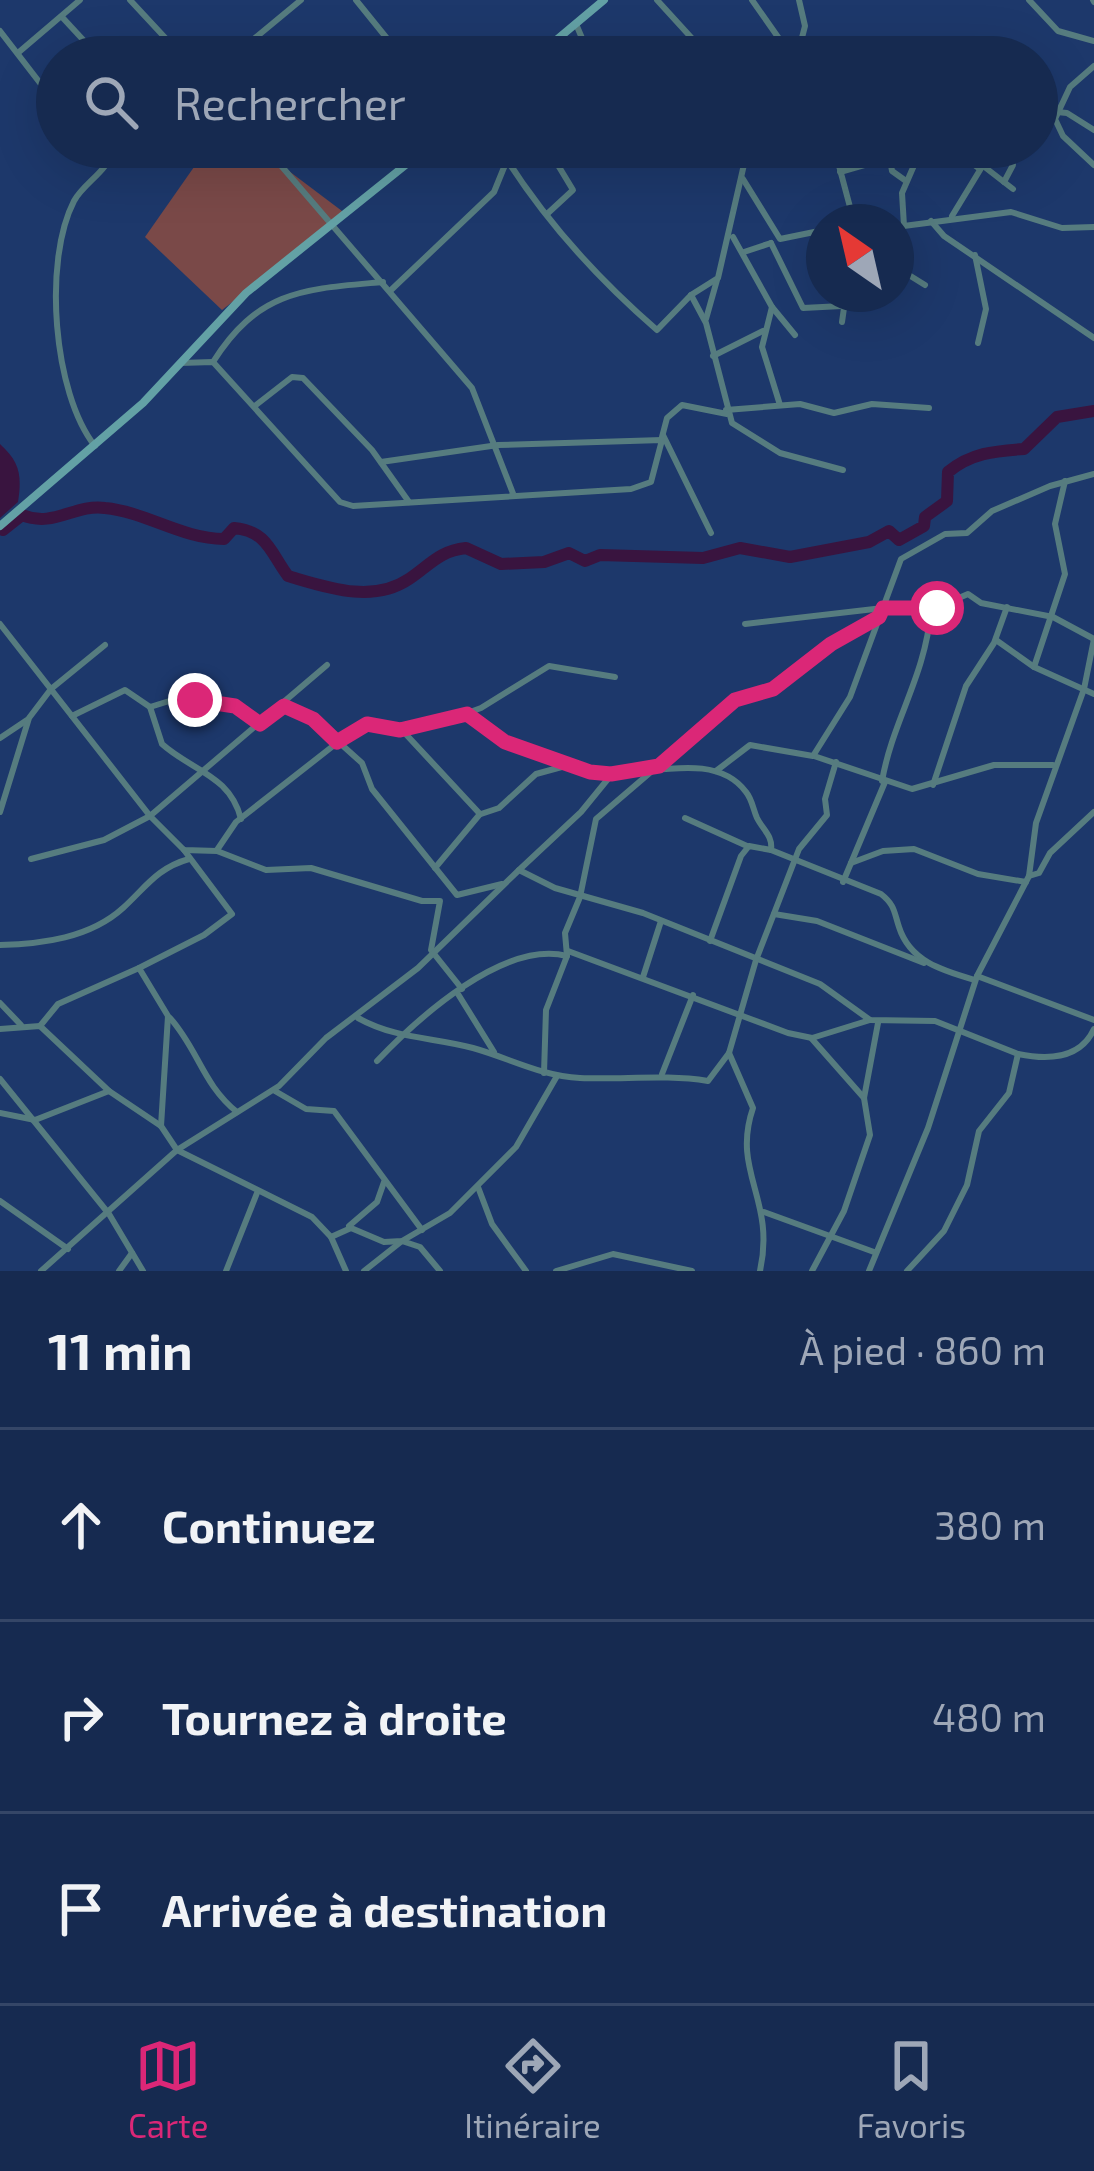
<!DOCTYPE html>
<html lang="fr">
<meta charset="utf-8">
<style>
:root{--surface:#162a50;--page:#1f3257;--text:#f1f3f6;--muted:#9ea7b7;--line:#354667;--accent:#db2777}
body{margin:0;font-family:"Exo 2",sans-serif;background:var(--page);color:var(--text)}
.compass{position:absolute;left:806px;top:204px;width:108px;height:108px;border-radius:50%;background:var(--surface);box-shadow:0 12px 48px #0002;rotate:326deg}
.stop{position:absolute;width:36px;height:36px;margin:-27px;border:9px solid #db2777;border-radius:50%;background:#fff}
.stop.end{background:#db2777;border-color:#fff;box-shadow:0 3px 12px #0008}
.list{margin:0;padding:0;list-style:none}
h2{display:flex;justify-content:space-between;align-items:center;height:156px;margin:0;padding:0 48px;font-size:51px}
h2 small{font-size:39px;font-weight:400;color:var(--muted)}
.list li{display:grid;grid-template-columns:78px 1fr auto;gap:36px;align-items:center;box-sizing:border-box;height:192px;padding:0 48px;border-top:3px solid var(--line)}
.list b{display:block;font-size:45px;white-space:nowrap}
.list em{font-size:39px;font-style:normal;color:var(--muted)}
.icon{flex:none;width:66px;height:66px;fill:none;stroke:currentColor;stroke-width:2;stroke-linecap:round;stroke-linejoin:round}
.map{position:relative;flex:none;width:1094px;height:1271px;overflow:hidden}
.search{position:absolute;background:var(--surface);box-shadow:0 12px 48px #0002;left:36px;right:36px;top:36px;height:132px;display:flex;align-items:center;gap:30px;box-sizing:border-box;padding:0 42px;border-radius:66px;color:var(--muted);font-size:45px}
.sheet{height:732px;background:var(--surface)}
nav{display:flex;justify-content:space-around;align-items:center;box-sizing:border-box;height:168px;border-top:3px solid var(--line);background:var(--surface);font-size:33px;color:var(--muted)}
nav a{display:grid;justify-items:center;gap:6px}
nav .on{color:var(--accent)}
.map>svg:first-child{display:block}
.green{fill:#7a4948}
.water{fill:#39143f}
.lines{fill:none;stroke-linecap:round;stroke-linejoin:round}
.river{stroke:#39143f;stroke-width:12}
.street{stroke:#567c7f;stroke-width:6}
.secondary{stroke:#63a1a5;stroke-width:8}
.route{stroke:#db2777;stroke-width:15}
</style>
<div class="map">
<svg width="1094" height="1271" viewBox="0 0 1094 1271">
<rect width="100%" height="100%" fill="#1d386b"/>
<polygon class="green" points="208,147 257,147 346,214 222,310 145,237"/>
<path class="water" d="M0 444C20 462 22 476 18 502L0 518Z"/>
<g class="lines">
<path class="river" d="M3 530 22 515C54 528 74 504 105 508 146 512 182 539 224 539L234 528C268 531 271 554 288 576 326 587 372 604 409 579 430 565 439 551 466 548L501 564 544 562 569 553 585 561 600 555 703 558 740 548 790 557 869 542 889 531 899 540 924 526 925 517 947 501 948 472C971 453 994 451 1024 449L1057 417 1094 411"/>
<g class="street">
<polyline points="130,0 183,57"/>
<polyline points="356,0 402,57"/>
<polyline points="657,0 709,57"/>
<polyline points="752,0 792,57"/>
<polyline points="1029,0 1058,31 1094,41"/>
<polyline points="1093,0 1094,2"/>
<polyline points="62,17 99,57"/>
<polyline points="576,24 590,57"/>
<polyline points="0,31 57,105"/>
<polyline points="555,42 563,57"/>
<polyline points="19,52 80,0"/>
<polyline points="232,57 301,0"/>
<polyline points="600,57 607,57"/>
<polyline points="797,57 805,26 799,0"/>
<polyline points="1094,66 1070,87 1055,119 1063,136 1094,165"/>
<polyline points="1037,110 1067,113 1094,130"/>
<path d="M92 147 105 166C96 178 81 188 74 201 43 261 53 393 95 446"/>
<polyline points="265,147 472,388 514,496"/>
<path d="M499 147C541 216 597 278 657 330L691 295 718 278 748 147"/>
<polyline points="547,147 573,190 547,214"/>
<polyline points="620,147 625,152 705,151"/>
<polyline points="760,147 838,165"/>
<polyline points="834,147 854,222"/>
<polyline points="888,147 892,171 906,181"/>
<polyline points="950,147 980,169"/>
<polyline points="998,147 1013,165 1004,182"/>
<polyline points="705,150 760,147"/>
<polyline points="982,165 1013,189"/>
<polyline points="840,172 892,157"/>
<polyline points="743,179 780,239 824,230"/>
<polyline points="952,216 994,147"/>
<polyline points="931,221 944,236 1094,338"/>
<polyline points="904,226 902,193 922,147"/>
<polyline points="896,227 1011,212 1062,228 1094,227"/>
<polyline points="733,237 772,307 795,335"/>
<polyline points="771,243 803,308 842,306"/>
<polyline points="744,252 771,243"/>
<polyline points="975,255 986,309 978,343"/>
<polyline points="896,267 925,285"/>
<polyline points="390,291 494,192 507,160"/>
<polyline points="691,295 706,323 732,423 780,453 843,470"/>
<polyline points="772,307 762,347 780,405"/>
<polyline points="706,319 717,280"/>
<polyline points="842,322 846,294"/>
<polyline points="713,356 763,331"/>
<path d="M213 362C259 289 306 289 383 282"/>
<polyline points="180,363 213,362 340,502 353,506 631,489 651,482 662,440 498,445 381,462"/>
<polyline points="256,405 292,377 303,378 372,450 409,502"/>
<polyline points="726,410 800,404 834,413 872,404 929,408"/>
<polyline points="663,435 711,533"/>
<polyline points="662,437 667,418 682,405 727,414"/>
<polyline points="0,624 150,816 327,665"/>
<polyline points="745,624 883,608 931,610 968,594 981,603 1053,617 1094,639"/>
<polyline points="996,640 1034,667 1094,694"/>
<polyline points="1034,667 1065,574 1055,524 1065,481"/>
<polyline points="284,706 313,719 362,763 372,789 457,895 502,884"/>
<path d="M150 707 162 744C192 771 230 775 241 819"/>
<path d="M467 714C505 742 547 764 594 772 638 780 713 747 746 792 752 799 753 809 757 818 763 830 773 836 771 850L881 894C895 905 894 912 899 927 910 962 944 971 975 980"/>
<polyline points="72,716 125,690 150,707 179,698 231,705 258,723"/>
<polyline points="401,729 480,814 435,868"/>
<polyline points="0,738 27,720"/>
<polyline points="814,756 912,789 994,765 1053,765"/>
<polyline points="716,771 750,745 813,756 850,697 901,559 945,534 967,533 992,511 1050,486 1094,474"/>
<path d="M882 781C893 719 925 678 931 610"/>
<polyline points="933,785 966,686 994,643 1007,607"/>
<polyline points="0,812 29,718 51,689 105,645"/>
<polyline points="481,814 499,808 536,774 569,765"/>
<polyline points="685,818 747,846"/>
<polyline points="217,850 236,822 356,728 432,726 481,708 549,666 615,677"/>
<polyline points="31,859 104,840 150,816 184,850 217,851 266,870 311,868 422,901 440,901 431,950 462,989"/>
<polyline points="851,863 883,851 914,849 978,874 1026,882"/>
<polyline points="519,870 581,812 612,774"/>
<polyline points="1029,876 1036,823 1084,689 1094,639"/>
<polyline points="843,882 885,782"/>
<polyline points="774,914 817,921 924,963"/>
<polyline points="710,941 741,856 749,846 771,850"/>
<path d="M0 945C42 944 90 938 123 908 146 887 157 868 189 859"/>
<polyline points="568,951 788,1033 812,1038 870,1020"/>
<polyline points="977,976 1094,1020"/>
<polyline points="643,977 661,921"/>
<polyline points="458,994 494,1052"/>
<polyline points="0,1003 21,1025"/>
<path d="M170 1018C198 1049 203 1085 237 1112"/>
<path d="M358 1018C396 1039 432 1037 473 1048 509 1058 541 1076 580 1078 623 1080 664 1074 708 1081L729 1053"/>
<polyline points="40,1026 58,1004 139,968"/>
<polyline points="0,1029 40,1026 109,1091"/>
<polyline points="812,1039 864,1098"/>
<path d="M377 1061C419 1017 504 940 567 956"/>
<polyline points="544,1073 546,1010 567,956 565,933 580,897 596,819 735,700 773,689 831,644 879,617"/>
<polyline points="662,1074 693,995"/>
<polyline points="0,1079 109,1214 143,1271"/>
<polyline points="275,1091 306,1109 334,1111 422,1230"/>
<polyline points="0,1113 35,1120 109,1091 161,1126 177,1150 312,1217 331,1237 346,1271"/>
<polyline points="161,1126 168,1016 139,968 204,935 232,914 184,850"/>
<polyline points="478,1187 492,1224 526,1271"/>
<polyline points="0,1201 68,1249"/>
<polyline points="764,1212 874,1252"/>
<polyline points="349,1226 377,1202 384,1182"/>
<polyline points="331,1237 351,1228 384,1242 402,1241 450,1213 516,1147 557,1076"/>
<polyline points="41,1271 177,1150 279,1086 326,1038 418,968 519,870 555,888 643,913 820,984 870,1020 935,1021 1018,1054"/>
<polyline points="119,1271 132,1253"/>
<polyline points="226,1271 257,1193"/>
<polyline points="364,1271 402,1241 420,1247 440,1271"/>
<polyline points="556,1271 613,1254 692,1271"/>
<path d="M760 1271C776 1199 731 1172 753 1108L729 1053 756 960 799 849 827 815 825 799 836 762"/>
<polyline points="812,1271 844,1211 870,1135 864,1098 878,1023"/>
<polyline points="869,1271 928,1128 977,976 1029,876 1039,873 1050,853 1094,812"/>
<path d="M907 1271 944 1231 967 1185 979 1131 1009 1093 1018 1054C1047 1060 1080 1060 1094 1029"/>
</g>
<g class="secondary">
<polyline points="536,57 604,0"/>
<polyline points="0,526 143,403 246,293 428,147"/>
</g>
</g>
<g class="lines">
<polyline class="route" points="195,700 235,706 260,724 284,706 313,719 337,742 367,724 400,730 467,714 505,742 590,772 611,774 659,766 735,700 773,689 831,644 879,617 883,608 937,608"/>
</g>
</svg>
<svg class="compass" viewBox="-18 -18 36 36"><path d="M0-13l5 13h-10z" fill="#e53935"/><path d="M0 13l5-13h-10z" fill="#9ea7b7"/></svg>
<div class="stop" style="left:937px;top:608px"></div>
<div class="stop end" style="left:195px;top:700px"></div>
<div class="search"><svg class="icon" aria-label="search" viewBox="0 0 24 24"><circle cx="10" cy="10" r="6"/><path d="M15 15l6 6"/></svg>Rechercher</div>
</div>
<section class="sheet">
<h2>11 min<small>À pied · 860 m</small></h2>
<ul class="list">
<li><svg class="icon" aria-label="ahead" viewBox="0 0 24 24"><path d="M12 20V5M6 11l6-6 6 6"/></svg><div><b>Continuez</b></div><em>380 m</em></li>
<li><svg class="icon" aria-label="right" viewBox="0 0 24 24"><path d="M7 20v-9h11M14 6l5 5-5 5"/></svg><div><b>Tournez à droite</b></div><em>480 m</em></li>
<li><svg class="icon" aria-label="arrive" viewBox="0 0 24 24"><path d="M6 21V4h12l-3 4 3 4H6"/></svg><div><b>Arrivée à destination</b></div></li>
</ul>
</section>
<nav>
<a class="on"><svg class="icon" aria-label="map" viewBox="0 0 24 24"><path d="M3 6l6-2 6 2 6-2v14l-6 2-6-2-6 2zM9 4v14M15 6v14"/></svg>Carte</a>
<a><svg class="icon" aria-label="directions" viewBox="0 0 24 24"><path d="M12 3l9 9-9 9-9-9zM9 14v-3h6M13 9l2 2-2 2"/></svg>Itinéraire</a>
<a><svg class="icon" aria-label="saved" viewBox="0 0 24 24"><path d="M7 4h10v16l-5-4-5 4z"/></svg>Favoris</a>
</nav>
